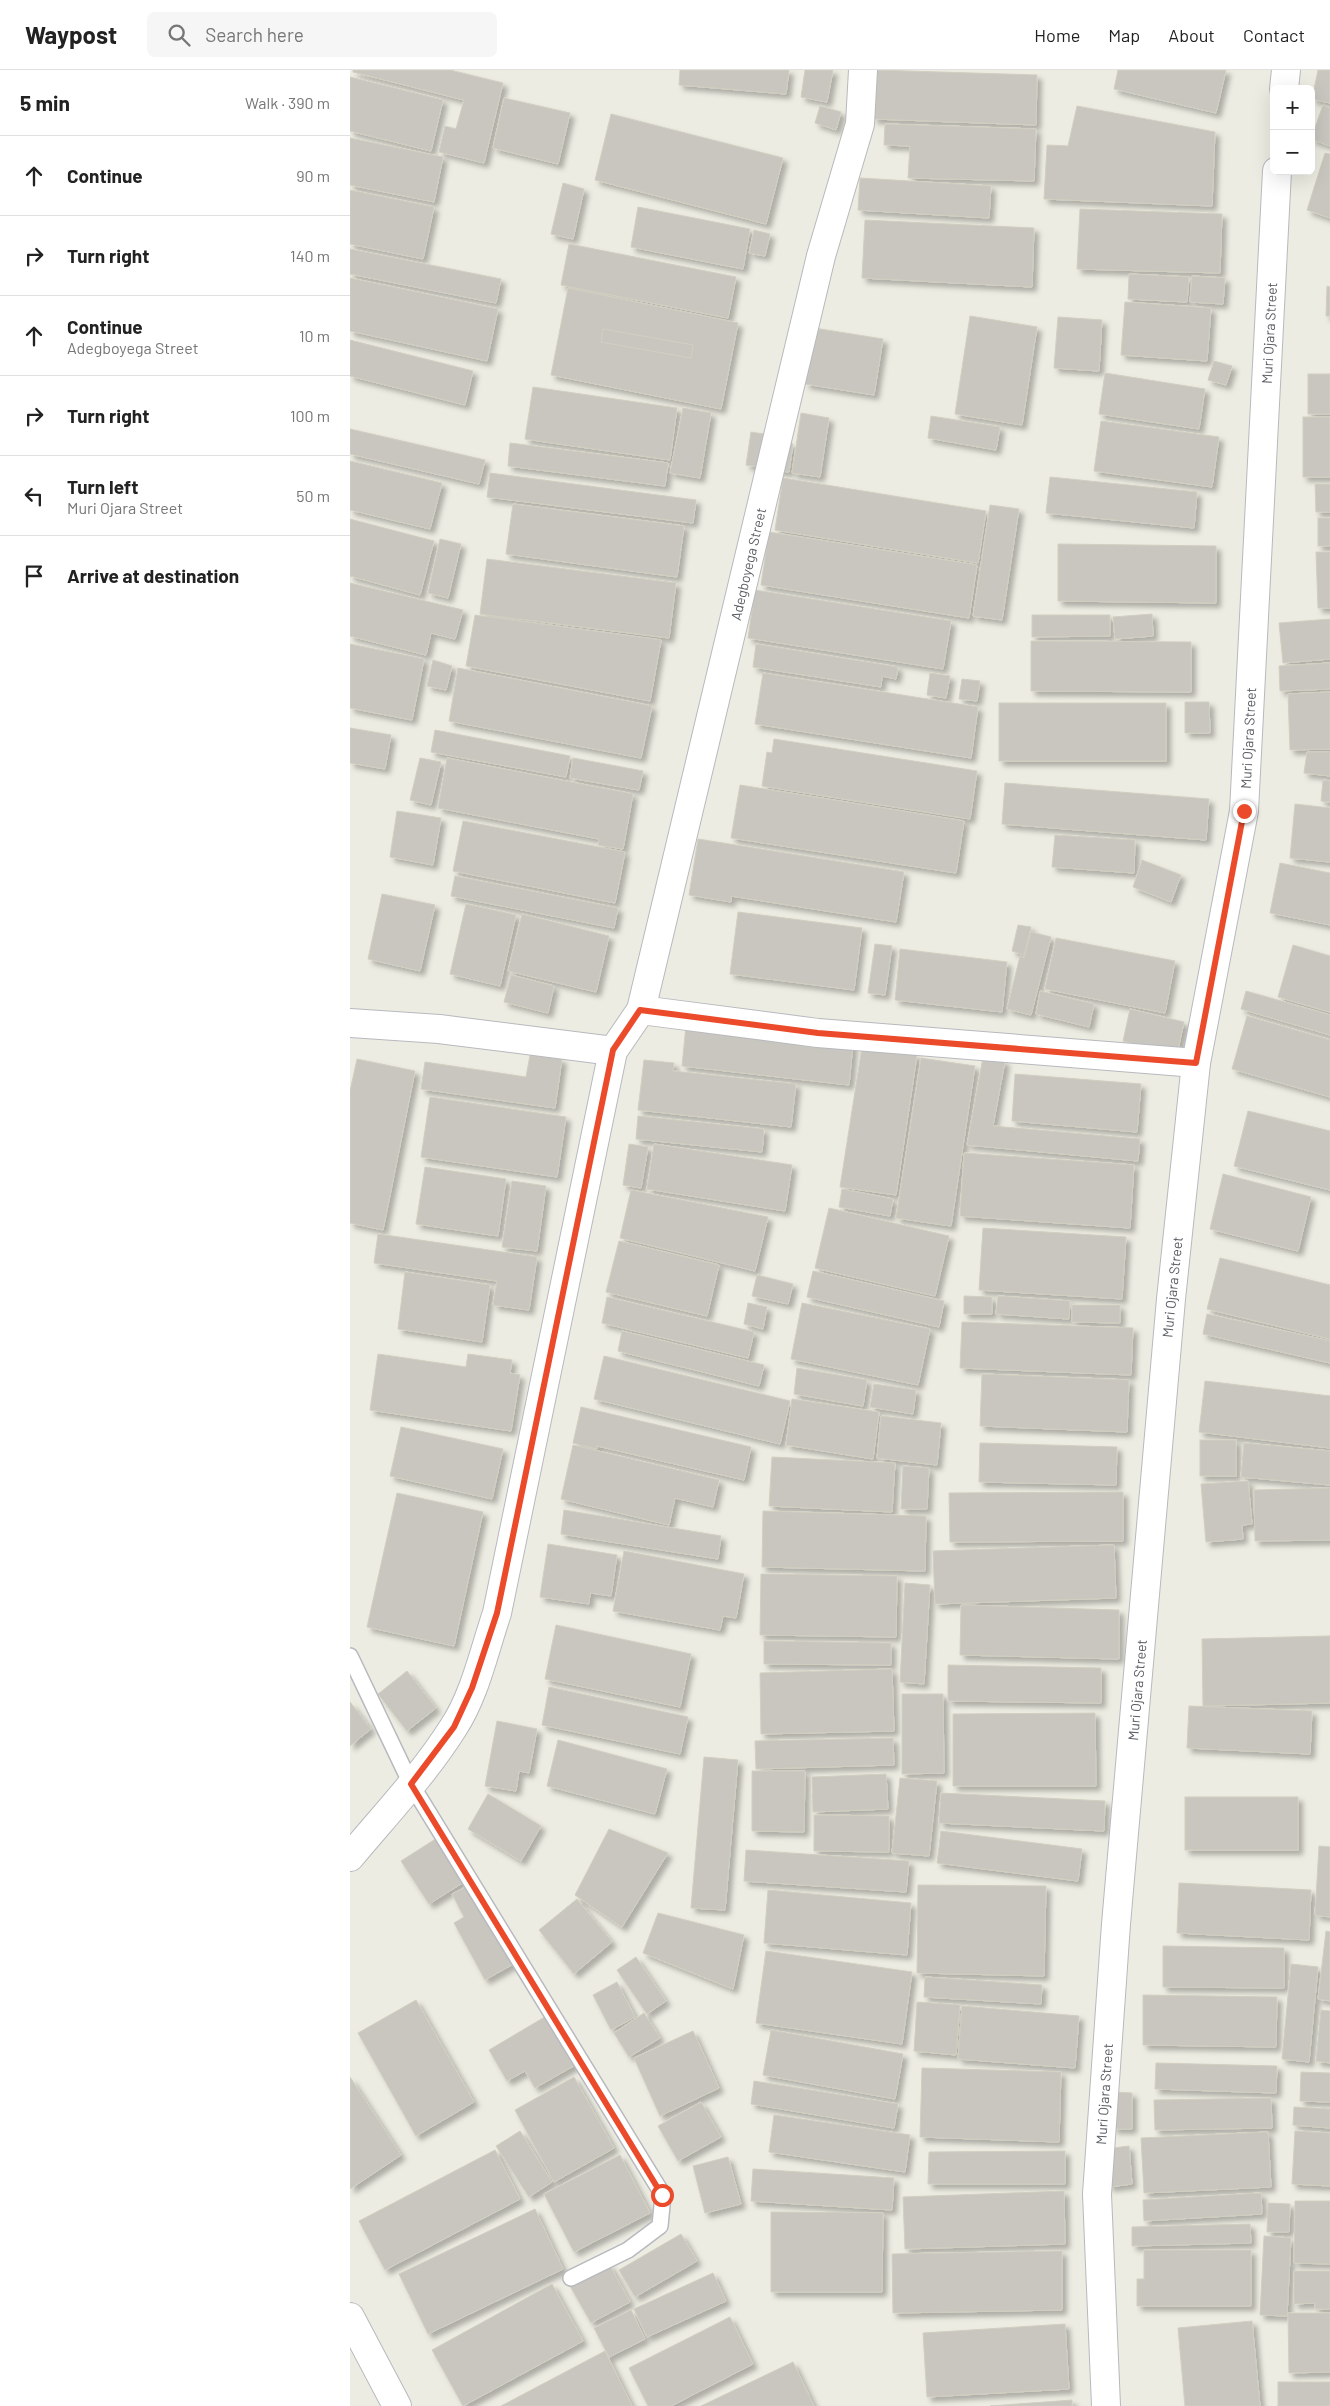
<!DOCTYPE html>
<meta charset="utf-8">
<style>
:root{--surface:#fff;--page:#f6f6f6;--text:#222;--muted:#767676;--line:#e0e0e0}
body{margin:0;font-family:Barlow,sans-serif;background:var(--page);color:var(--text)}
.controls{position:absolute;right:15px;top:15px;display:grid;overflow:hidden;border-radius:8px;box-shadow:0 5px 20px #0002}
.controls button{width:45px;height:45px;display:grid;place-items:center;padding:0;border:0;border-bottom:1px solid var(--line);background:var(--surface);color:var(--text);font:25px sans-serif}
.stop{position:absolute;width:15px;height:15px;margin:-11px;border:4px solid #eb4b2a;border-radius:50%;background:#fff}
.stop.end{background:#eb4b2a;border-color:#fff;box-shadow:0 1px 5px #0008}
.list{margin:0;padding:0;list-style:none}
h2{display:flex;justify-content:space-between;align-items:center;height:65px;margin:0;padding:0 20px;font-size:21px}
h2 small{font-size:16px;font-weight:400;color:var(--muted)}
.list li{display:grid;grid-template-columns:32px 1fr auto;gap:15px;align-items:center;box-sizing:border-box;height:80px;padding:0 20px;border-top:1px solid var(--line)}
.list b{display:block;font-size:19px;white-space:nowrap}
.list p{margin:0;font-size:16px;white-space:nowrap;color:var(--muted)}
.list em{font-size:16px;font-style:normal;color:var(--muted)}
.icon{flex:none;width:28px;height:28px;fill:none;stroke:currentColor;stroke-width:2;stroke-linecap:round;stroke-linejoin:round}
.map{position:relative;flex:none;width:980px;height:2336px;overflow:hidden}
header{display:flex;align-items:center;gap:30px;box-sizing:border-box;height:70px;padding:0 25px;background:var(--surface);border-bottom:1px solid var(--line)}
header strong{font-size:24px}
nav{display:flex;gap:28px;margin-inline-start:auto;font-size:18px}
.search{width:350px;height:45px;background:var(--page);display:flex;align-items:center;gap:12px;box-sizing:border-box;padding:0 18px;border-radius:8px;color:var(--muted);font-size:19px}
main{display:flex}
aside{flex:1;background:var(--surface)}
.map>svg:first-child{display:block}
.building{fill:#c8c6bf;stroke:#d2cec0;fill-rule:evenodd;filter:url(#shadow)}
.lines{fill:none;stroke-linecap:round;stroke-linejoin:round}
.service-casing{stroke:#b7b9be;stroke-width:18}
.minor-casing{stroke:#b7b9be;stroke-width:30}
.service{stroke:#fff;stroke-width:15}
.minor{stroke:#fff;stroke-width:28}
.route{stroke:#eb4b2a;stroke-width:6}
.labels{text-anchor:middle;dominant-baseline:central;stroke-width:4.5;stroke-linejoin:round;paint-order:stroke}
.street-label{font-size:14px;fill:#5a5d63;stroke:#fff}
</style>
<header>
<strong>Waypost</strong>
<div class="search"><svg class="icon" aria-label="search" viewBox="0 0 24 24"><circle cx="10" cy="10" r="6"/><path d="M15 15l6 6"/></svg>Search here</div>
<nav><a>Home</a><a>Map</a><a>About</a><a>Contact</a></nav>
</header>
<main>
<aside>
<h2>5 min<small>Walk · 390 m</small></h2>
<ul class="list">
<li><svg class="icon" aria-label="ahead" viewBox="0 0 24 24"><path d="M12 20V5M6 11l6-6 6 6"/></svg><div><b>Continue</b></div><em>90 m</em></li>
<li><svg class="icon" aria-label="right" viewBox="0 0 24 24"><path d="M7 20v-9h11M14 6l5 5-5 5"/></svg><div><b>Turn right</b></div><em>140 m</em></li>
<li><svg class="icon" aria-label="ahead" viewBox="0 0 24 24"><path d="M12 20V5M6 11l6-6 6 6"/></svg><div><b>Continue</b><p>Adegboyega Street</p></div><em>10 m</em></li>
<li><svg class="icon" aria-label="right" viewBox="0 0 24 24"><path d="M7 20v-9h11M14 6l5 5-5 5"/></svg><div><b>Turn right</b></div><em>100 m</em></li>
<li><svg class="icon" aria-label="left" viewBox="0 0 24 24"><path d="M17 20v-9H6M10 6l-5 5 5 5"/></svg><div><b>Turn left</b><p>Muri Ojara Street</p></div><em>50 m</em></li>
<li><svg class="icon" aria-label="arrive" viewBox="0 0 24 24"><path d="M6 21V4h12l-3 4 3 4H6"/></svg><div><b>Arrive at destination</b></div></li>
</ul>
</aside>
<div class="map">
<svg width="980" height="2336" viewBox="0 0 980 2336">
<defs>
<filter id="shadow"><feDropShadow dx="4.5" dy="4.5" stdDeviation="2.5" flood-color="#0004"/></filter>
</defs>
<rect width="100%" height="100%" fill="#edece2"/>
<g class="building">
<polygon points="3,0 100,0 153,13 134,93 89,82 95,56 106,59 114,30 3,2"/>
<polygon points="330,0 439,0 436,24 329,15"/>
<polygon points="455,0 483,0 477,32 451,27"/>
<polygon points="525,0 687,5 686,55 523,49"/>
<polygon points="768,0 876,0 866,43 764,19"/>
<polygon points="968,0 980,0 980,33 962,29"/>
<polygon points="0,7 93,30 81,81 0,61"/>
<polygon points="154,28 220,43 208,94 143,78"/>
<polygon points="973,35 980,38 980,76 961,69"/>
<polygon points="470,36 491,42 486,60 465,53"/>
<polygon points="727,36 865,62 862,136 694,129 697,75 718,76"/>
<polygon points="261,44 433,88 416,154 245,110"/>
<polygon points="535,54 686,59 684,111 558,108 560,76 534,75"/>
<polygon points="0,68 93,87 84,132 0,115"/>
<polygon points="975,83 980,84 980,148 957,140"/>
<polygon points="510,108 641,116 639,148 508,140"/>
<polygon points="213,113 234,119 223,169 201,164"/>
<polygon points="0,120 84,137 73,189 0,174"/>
<polygon points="288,137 400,159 393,199 281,177"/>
<polygon points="730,139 872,144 870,203 727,199"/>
<polygon points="515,150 684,158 682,217 512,208"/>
<polygon points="404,160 420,164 415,186 399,183"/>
<polygon points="219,174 386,207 378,248 211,215"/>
<polygon points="0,179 151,209 146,233 0,204"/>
<polygon points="779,204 839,207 837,232 778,229"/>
<polygon points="842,206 875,208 873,234 840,232"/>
<polygon points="0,208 148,239 137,291 0,261"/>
<polygon points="977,216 980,217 980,246 976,246"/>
<path d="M218 218 388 253 371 339 201 305ZM253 259 343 275 341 288 251 272Z"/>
<polygon points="775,232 861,238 857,291 771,285"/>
<polygon points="620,246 687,257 672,355 605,344"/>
<polygon points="708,247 752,250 749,301 704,298"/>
<polygon points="464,258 533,269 524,325 455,314"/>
<polygon points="253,259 343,275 341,288 251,272"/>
<polygon points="0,270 123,301 115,335 0,306"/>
<polygon points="864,291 882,296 876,315 858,310"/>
<polygon points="755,303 855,319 849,359 749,344"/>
<rect x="958" y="304" width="22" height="40"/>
<polygon points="183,317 327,338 320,390 175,369"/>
<polygon points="333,338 361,343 350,408 320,403"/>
<polygon points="451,343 479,348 470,407 442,403"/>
<polygon points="581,346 650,357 646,380 578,368"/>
<rect x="953" y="347" width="27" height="60"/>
<polygon points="751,351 869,367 862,417 744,401"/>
<polygon points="0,359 135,390 129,414 0,384"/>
<polygon points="401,362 420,365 415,398 396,395"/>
<polygon points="428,372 443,374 439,402 423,400"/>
<polygon points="160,373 318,393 315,416 158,396"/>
<polygon points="0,391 92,413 80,459 0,440"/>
<polygon points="140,403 346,430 343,453 137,427"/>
<polygon points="700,407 847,422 844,458 696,443"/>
<polygon points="433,408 636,441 628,493 425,460"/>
<polygon points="965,414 980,414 980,442 966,442"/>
<polygon points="163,434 334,456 327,507 156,484"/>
<polygon points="640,435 669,439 652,550 623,546"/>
<rect x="968" y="448" width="12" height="28"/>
<polygon points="0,449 84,471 70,525 0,506"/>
<polygon points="419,462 627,495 619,548 411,515"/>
<polygon points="90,469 111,474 98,528 78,523"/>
<polygon points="708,474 866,476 866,533 708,531"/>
<polygon points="966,482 980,482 980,538 968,538"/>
<polygon points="137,489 326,513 319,568 130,544"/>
<polygon points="0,513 113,540 105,569 81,563 76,585 0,566"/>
<polygon points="405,520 601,551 593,599 398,568"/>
<polygon points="802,544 803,566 765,569 763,547"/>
<polygon points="125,545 311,570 300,631 116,596"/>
<polygon points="682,545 760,545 760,566 682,567"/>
<polygon points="980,549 980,589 933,593 929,553"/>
<polygon points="681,571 841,572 841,622 681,621"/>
<polygon points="0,574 74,589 62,650 0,638"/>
<polygon points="406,574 548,597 546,609 532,606 531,617 403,597"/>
<polygon points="83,590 102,596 96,620 77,616"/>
<polygon points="980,593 980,619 930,621 929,596"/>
<polygon points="108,598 302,636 291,688 99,651"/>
<polygon points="413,603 628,637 621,688 405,654"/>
<polygon points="580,603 600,606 596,628 577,625"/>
<polygon points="612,609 630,611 627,631 609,629"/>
<polygon points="980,622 980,679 940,680 938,624"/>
<polygon points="835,632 859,632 860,663 835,663"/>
<rect x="649" y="633" width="167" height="58"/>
<polygon points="0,658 41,665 35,699 0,693"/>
<polygon points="85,660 220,686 216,707 81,682"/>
<polygon points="424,669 627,701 620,749 412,716 417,682 422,683"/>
<polygon points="957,682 980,682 980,706 954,703"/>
<polygon points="70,688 91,692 81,735 60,730"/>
<polygon points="97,688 283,724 273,779 248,775 249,769 88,738"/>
<polygon points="223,688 293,701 289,720 220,708"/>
<polygon points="973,710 980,711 980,732 971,731"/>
<polygon points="655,713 859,729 856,770 652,754"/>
<polygon points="390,715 614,751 606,803 381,768"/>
<polygon points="945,734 980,738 980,792 940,788"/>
<polygon points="47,741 91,748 83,795 40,787"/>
<polygon points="113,751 275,782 265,833 103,801"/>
<polygon points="705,765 785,770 784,803 702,797"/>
<polygon points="348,769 554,802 546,852 381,826 381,832 339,825"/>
<polygon points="792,790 831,805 821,832 783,817"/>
<polygon points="930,793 980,803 980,855 920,843"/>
<polygon points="105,806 268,838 264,858 101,826"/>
<polygon points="32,824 85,835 70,901 18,889"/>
<polygon points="116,834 166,845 150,916 100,904"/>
<polygon points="388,842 512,858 504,920 380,904"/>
<polygon points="172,844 259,866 246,922 158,901"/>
<polygon points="668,855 681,857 674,885 662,881"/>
<polygon points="681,862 701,867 681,945 657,939 670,886 674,888"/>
<polygon points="706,868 825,891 815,943 695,919"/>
<polygon points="525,874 542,876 535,925 518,923"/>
<polygon points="943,875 980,886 980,942 928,927"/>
<polygon points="550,879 657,892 652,942 545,930"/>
<polygon points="161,905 204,916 198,943 154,932"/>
<polygon points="690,921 744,934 739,957 686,944"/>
<polygon points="896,921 980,945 980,965 891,939"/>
<polygon points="780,939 834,952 827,984 773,971"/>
<polygon points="897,946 980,970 980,1027 882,999"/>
<polygon points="336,955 503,974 499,1015 332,996"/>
<polygon points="512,977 567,985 546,1125 490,1117"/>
<polygon points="180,985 212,989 205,1038 71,1019 75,992 176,1007"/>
<polygon points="633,987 655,991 643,1056 790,1069 788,1091 617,1075"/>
<polygon points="571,988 625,996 601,1156 546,1148"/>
<polygon points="7,989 65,1001 33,1160 0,1153 0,1021"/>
<polygon points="294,990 324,993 323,1001 446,1014 441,1057 288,1040"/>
<polygon points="665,1004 791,1014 787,1062 662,1051"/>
<polygon points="80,1027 216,1047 207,1107 71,1087"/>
<polygon points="898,1041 980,1061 980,1120 884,1096"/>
<polygon points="288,1046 414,1059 412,1082 286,1069"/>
<polygon points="279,1074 298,1077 291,1118 273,1115"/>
<polygon points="304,1074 442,1095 435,1141 297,1119"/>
<polygon points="614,1083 784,1095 780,1158 610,1146"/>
<polygon points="75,1097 156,1109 148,1166 66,1154"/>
<polygon points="873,1104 961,1127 948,1181 860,1159"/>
<polygon points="162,1111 196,1116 187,1181 152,1177"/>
<polygon points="492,1119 543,1129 540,1146 489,1137"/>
<polygon points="281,1120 418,1147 405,1201 270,1168"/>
<polygon points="479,1138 599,1166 585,1226 465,1198"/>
<polygon points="633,1158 776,1167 772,1229 629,1220"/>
<polygon points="28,1164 187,1187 179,1240 143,1235 147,1211 24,1193"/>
<polygon points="269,1171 369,1195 357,1246 256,1222"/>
<polygon points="870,1188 980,1215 980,1269 857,1239"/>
<polygon points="463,1201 594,1231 589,1257 457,1227"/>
<polygon points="55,1202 140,1215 132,1272 48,1259"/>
<polygon points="407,1205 443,1214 438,1234 402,1226"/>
<polygon points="614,1226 642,1227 642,1244 614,1244"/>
<polygon points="648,1226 720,1231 719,1249 646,1244"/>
<polygon points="257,1227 404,1262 398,1288 252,1253"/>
<polygon points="398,1233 417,1237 413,1259 394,1254"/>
<polygon points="452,1233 580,1259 568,1315 441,1289"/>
<polygon points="722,1235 770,1235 770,1253 722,1252"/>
<polygon points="857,1244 980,1271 980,1293 853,1264"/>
<polygon points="612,1252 783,1258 781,1305 610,1298"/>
<polygon points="272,1261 414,1295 409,1316 268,1281"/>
<polygon points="28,1284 116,1297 118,1284 162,1290 160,1303 170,1305 161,1361 20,1340"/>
<polygon points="254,1286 440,1331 430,1374 244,1329"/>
<polygon points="447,1298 517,1310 513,1336 444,1324"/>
<polygon points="632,1304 779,1310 777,1362 630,1356"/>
<polygon points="855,1311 980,1326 980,1378 849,1362"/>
<polygon points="524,1314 566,1320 563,1344 520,1337"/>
<polygon points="442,1329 529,1342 523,1389 436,1375"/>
<polygon points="231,1337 401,1377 394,1410 247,1376 247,1379 223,1373"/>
<polygon points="531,1346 591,1353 587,1395 527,1388"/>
<polygon points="51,1357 153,1379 142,1429 40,1406"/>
<rect x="850" y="1370" width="36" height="36"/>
<polygon points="630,1373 767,1377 766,1415 629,1412"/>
<polygon points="894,1373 980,1381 980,1415 891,1407"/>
<polygon points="223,1375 369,1410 363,1437 325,1428 319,1455 211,1429"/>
<polygon points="422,1387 545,1393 542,1442 419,1436"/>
<polygon points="553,1396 579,1398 577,1439 551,1439"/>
<polygon points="898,1411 902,1454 892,1455 893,1469 856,1472 851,1414"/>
<polygon points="980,1418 980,1470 905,1471 904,1420"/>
<polygon points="773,1422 773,1471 600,1472 599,1423"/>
<polygon points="47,1423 133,1442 104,1576 17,1557"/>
<polygon points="214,1440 371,1466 368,1489 211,1464"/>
<polygon points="413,1441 576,1446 575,1501 412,1497"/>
<polygon points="198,1474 267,1485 261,1526 240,1523 239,1534 190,1527"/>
<polygon points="764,1475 766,1528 585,1534 583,1481"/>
<polygon points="274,1481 394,1504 386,1548 373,1546 370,1560 263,1541"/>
<polygon points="411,1504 547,1506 546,1567 410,1565"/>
<polygon points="555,1513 580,1515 574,1614 550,1612"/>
<polygon points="611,1535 769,1540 769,1589 610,1585"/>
<polygon points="206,1555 341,1584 330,1637 195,1609"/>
<polygon points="980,1566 980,1633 853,1636 852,1569"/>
<polygon points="414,1571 541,1573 541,1595 414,1594"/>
<polygon points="598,1595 751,1598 751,1633 598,1631"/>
<polygon points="542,1599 544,1661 411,1664 410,1603"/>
<polygon points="57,1601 86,1638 57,1661 28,1624"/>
<polygon points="199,1617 338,1647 330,1684 192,1655"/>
<polygon points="552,1624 593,1624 594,1703 552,1704"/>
<polygon points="0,1632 21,1659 0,1676"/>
<polygon points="839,1636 962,1641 960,1684 837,1678"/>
<polygon points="745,1643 746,1716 603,1716 603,1644"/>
<polygon points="147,1651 187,1659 179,1703 169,1701 166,1721 135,1716"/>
<polygon points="543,1668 544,1695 406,1699 405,1671"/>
<polygon points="208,1670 317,1699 305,1744 197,1716"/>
<polygon points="354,1687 388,1690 375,1840 341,1838"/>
<polygon points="402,1701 455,1701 454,1762 402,1761"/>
<polygon points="536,1704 538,1739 463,1742 462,1707"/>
<polygon points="550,1708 587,1711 579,1786 542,1783"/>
<polygon points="591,1723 755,1731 754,1761 589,1753"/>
<polygon points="138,1724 191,1756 171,1791 118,1759"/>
<rect x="835" y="1727" width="113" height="53"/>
<polygon points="464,1745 539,1746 539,1782 464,1781"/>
<polygon points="259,1759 318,1783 272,1857 225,1825"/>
<polygon points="591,1761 732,1779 728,1811 587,1793"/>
<polygon points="87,1768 114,1812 79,1834 51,1791"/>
<polygon points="969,1776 980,1777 980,1847 965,1845"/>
<polygon points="396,1780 559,1791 556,1822 394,1811"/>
<polygon points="829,1813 961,1820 959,1870 827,1863"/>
<polygon points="121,1814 165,1893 135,1910 104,1853 114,1847 102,1824"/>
<polygon points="568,1815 696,1816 694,1906 567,1903"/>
<polygon points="418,1820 561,1833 557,1885 414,1873"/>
<polygon points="227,1829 262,1872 224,1904 189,1860"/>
<polygon points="308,1843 394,1865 383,1919 293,1883"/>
<polygon points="976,1861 980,1862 980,1931 968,1929"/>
<polygon points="813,1876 934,1878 934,1918 813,1917"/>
<polygon points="416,1881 562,1902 552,1974 406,1953"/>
<polygon points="286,1887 316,1931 297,1944 267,1900"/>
<polygon points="941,1894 968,1897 959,1992 932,1989"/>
<polygon points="575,1907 692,1915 691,1934 574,1927"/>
<polygon points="267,1912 285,1947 261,1960 243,1925"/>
<polygon points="793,1925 927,1927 926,1977 793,1975"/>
<polygon points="66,1930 124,2032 66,2066 8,1963"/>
<polygon points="567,1932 610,1935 606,1985 564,1981"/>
<polygon points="612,1936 729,1946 725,1998 608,1989"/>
<polygon points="971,1940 980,1941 980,1993 966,1991"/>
<polygon points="294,1943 310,1968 279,1987 264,1963"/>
<polygon points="198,1945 227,1994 185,2018 175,2001 157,2011 139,1980"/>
<polygon points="421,1960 553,1984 545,2029 413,2005"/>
<polygon points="343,1961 369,2018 310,2046 284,1988"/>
<polygon points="806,1993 927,1996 926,2023 805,2019"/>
<polygon points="572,1998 711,2002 709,2072 570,2067"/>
<polygon points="951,2002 980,2003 980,2032 950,2031"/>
<polygon points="0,2007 51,2085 0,2119"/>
<polygon points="224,2007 264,2078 204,2112 165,2040"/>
<polygon points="404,2011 548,2034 544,2058 401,2034"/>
<polygon points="763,2022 782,2023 782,2059 763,2059"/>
<polygon points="921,2028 922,2058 805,2060 804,2030"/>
<polygon points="351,2032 371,2067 328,2091 308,2056"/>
<polygon points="944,2037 980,2039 980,2058 943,2055"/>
<polygon points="424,2045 560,2065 555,2102 419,2082"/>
<polygon points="170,2061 202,2112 179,2127 146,2076"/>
<polygon points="945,2061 980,2063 980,2116 942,2114"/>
<polygon points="918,2062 921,2117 794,2123 791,2068"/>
<polygon points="779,2076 782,2114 759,2117 755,2079"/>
<polygon points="145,2080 170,2129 35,2200 9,2151"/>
<polygon points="715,2081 715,2114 578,2114 579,2082"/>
<polygon points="270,2085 300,2143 224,2182 194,2124"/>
<polygon points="378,2087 391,2134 355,2143 343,2096"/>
<polygon points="403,2099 544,2108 542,2140 401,2131"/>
<polygon points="714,2121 715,2174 555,2179 553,2127"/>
<polygon points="911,2123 912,2144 794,2151 793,2130"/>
<polygon points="945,2131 980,2131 980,2194 944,2193"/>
<polygon points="918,2133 940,2134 939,2162 917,2162"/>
<polygon points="185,2139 213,2199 78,2264 49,2204"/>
<polygon points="421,2142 533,2143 532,2222 421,2222"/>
<polygon points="900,2154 901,2173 782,2176 782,2157"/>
<polygon points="331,2164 347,2191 285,2227 269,2200"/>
<polygon points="914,2166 941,2168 937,2246 910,2245"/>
<polygon points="794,2180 901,2180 901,2236 787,2236 787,2209 794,2209"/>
<polygon points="712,2181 712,2240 543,2243 542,2184"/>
<polygon points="259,2194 280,2232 241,2253 220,2216"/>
<polygon points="944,2201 980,2201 980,2239 965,2239 965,2233 944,2234"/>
<polygon points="363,2203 376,2231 297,2267 284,2239"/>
<polygon points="202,2214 233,2271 113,2336 82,2280"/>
<polygon points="281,2240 295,2269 259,2287 244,2258"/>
<polygon points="938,2243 980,2243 980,2302 939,2303"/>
<polygon points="380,2247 403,2294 321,2336 298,2336 279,2298"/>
<polygon points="902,2251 910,2336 835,2336 828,2258"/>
<polygon points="715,2254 719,2319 577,2327 573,2263"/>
<polygon points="255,2281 282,2336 151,2336"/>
<polygon points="443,2292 464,2336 351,2336"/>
<rect x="928" y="2312" width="52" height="24"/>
<polygon points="722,2330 722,2336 640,2336"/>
</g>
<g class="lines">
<g class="service-casing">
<polyline id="service" points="0,1586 61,1714 313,2125 310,2156 278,2180 221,2208"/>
</g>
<g class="minor-casing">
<g id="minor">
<polyline points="934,19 936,0"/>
<polyline points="291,940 468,963 846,993"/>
<polyline points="0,953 89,959 263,981"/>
<path d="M0 1787C35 1745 74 1704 103 1658 125 1625 134 1581 147 1543L263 981 291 940 471 186 510 54 513 0"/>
<polyline points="0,2247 47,2336"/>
<polyline points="756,2336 747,2124 766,1854 821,1229 846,993 894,741 927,101"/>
</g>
</g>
<use href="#service" class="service"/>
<use href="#minor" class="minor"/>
</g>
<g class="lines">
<polyline class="route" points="312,2125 61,1714 104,1657 122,1618 147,1543 263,980 290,940 468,963 846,993 894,741"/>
</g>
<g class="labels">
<g class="street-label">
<text transform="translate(919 263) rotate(-87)">Muri Ojara Street</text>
<text transform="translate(398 494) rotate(-77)">Adegboyega Street</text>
<text transform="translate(898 668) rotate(-87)">Muri Ojara Street</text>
<text transform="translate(822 1217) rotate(-84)">Muri Ojara Street</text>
<text transform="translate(787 1620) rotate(-85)">Muri Ojara Street</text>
<text transform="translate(754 2024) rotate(-86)">Muri Ojara Street</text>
</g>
</g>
</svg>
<div class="controls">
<button>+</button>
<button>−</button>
</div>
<div class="stop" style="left:312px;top:2125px"></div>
<div class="stop end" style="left:894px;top:741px"></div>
</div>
</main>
